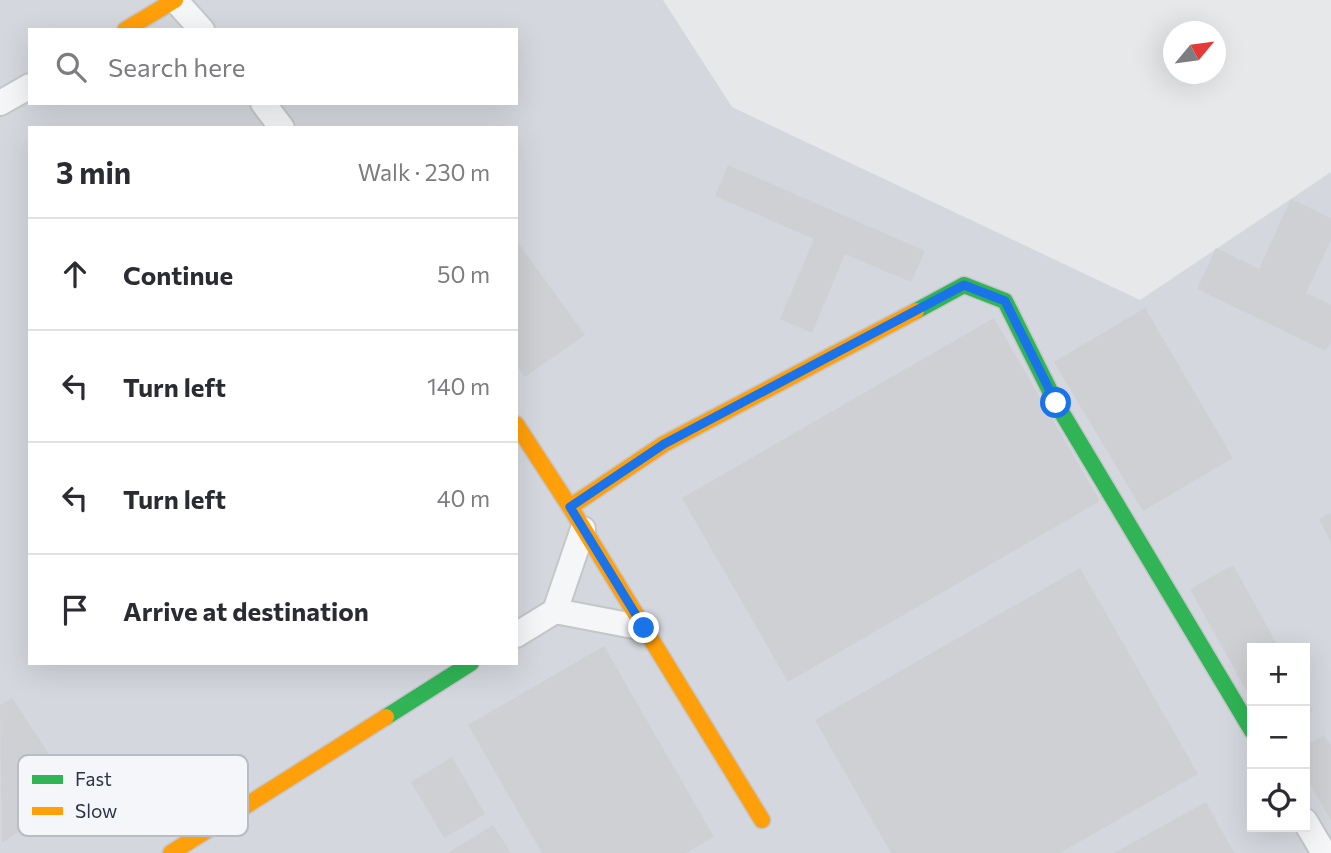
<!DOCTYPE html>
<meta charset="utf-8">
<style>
:root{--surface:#fff;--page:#f7f7f7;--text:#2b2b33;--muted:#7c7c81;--line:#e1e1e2}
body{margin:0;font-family:Commissioner,sans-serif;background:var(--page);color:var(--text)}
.controls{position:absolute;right:21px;bottom:21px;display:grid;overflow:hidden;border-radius:0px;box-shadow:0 7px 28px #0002}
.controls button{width:63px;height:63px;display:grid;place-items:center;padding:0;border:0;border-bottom:2px solid var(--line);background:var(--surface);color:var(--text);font:35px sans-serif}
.compass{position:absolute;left:1163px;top:21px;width:63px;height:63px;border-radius:50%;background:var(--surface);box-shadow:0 7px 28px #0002;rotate:61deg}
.stop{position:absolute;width:21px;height:21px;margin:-16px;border:5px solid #1a73e8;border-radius:50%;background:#fff}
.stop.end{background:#1a73e8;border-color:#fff;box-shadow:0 2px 7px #0008}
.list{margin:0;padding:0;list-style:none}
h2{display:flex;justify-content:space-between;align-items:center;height:91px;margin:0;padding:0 28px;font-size:30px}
h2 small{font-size:23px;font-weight:400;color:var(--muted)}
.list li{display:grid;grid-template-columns:46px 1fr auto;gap:21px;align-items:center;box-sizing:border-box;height:112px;padding:0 28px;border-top:2px solid var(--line)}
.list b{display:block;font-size:26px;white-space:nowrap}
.list em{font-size:23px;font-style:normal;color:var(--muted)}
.icon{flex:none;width:38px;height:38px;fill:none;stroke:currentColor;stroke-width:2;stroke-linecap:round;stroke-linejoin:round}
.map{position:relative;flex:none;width:1331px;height:853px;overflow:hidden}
.search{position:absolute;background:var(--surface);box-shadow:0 7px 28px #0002;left:28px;top:28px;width:490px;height:77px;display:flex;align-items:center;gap:18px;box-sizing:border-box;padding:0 24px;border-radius:0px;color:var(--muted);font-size:26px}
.panel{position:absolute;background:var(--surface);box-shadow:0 7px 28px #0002;left:28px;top:126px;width:490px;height:539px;border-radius:0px}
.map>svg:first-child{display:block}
.built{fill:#d4d7dd;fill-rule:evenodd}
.building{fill:#ced0d3}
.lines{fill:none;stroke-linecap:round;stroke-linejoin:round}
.street-casing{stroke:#c4c6c8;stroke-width:28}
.fast-casing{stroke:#c4c6c8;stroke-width:19}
.slow-casing{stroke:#c4c6c8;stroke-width:19}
.street{stroke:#f5f6f7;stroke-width:24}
.fast{stroke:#30b455;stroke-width:16}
.slow{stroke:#ff9f0a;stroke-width:16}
.route{stroke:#1a73e8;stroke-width:9}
.key{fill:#f4f6f9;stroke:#b8bcc3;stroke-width:2}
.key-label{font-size:19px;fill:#2b3445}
</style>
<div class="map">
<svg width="1331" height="853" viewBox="0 0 1331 853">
<rect width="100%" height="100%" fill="#e6e8ea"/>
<path class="built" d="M0 0H663L732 107 1140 300 1331 172V853H0ZM30 30H516V103H30ZM30 128H516V663H30ZM1252 648H1305V827H1252Z"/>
<g class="building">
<polygon points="728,165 925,251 911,282 845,254 812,333 780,319 814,239 715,196"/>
<polygon points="1291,199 1331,218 1331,240 1306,293 1331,305 1331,340 1326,351 1197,289 1216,248 1259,269"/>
<polygon points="516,240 585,335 525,377 516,365"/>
<polygon points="1145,308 1233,458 1143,511 1054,362"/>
<polygon points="994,318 1100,501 788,682 682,498"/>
<polygon points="1331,513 1331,542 1319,519"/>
<polygon points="1233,565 1279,648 1252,648 1252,701 1190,589"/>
<polygon points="1080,568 1198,774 1060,853 891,853 815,720"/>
<polygon points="604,646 714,837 686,853 542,853 468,725"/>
<polygon points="1305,695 1313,711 1305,715"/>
<polygon points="12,698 75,794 2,843 0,705"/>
<polygon points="1324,735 1331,747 1331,821 1305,775 1305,746"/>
<polygon points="452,757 485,814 444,838 411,782"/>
<polygon points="1206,802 1234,853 1114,853"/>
<polygon points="493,825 511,853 448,853"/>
</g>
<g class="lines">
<g class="street-casing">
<g id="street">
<polyline points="175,0 202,30"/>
<polyline points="0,103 30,86"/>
<polyline points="263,103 282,128"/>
<polyline points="555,611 644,628"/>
<polyline points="516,635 555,611 583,529"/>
<polyline points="1305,821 1324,853"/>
</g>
</g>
<g class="fast-casing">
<g id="fast">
<polyline points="916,311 964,285 1005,301 1056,403 1252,731"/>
<polyline points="386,717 471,663"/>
</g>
</g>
<g class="slow-casing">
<g id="slow">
<polyline points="125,30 175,0"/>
<polyline points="516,424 572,510 762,820"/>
<polyline points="570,507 664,444 916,311"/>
<polyline points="171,853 386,717"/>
</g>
</g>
<use href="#street" class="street"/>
<use href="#fast" class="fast"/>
<use href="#slow" class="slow"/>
</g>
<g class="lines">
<polyline class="route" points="644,628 570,507 664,444 964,285 1005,301 1056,403"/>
</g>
<rect x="18" y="755" width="230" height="81" rx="10" class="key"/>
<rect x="32" y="775" width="31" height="9" fill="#30b455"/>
<rect x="32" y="807" width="31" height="8" fill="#ff9f0a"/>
<g class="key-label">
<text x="75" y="786">Fast</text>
<text x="75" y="818">Slow</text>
</g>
</svg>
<div class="controls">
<button>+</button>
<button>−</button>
<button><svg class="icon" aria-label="locate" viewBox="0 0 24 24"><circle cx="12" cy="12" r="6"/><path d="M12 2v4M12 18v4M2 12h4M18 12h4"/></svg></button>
</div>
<svg class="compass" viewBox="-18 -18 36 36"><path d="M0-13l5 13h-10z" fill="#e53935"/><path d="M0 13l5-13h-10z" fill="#7c7c81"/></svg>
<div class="stop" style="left:1056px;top:403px"></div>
<div class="stop end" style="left:644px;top:628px"></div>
<div class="search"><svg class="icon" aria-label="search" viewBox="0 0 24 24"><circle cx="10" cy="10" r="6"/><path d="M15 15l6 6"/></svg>Search here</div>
<section class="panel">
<h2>3 min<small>Walk · 230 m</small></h2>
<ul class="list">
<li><svg class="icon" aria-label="ahead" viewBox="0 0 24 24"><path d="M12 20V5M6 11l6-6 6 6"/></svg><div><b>Continue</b></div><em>50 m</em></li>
<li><svg class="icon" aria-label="left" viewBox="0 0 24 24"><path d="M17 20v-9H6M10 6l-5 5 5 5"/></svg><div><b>Turn left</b></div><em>140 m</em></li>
<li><svg class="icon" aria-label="left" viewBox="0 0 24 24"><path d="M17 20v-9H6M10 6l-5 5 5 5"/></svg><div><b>Turn left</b></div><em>40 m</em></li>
<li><svg class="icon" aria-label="arrive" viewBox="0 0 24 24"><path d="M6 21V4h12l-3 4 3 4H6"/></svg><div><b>Arrive at destination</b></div></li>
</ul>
</section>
</div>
